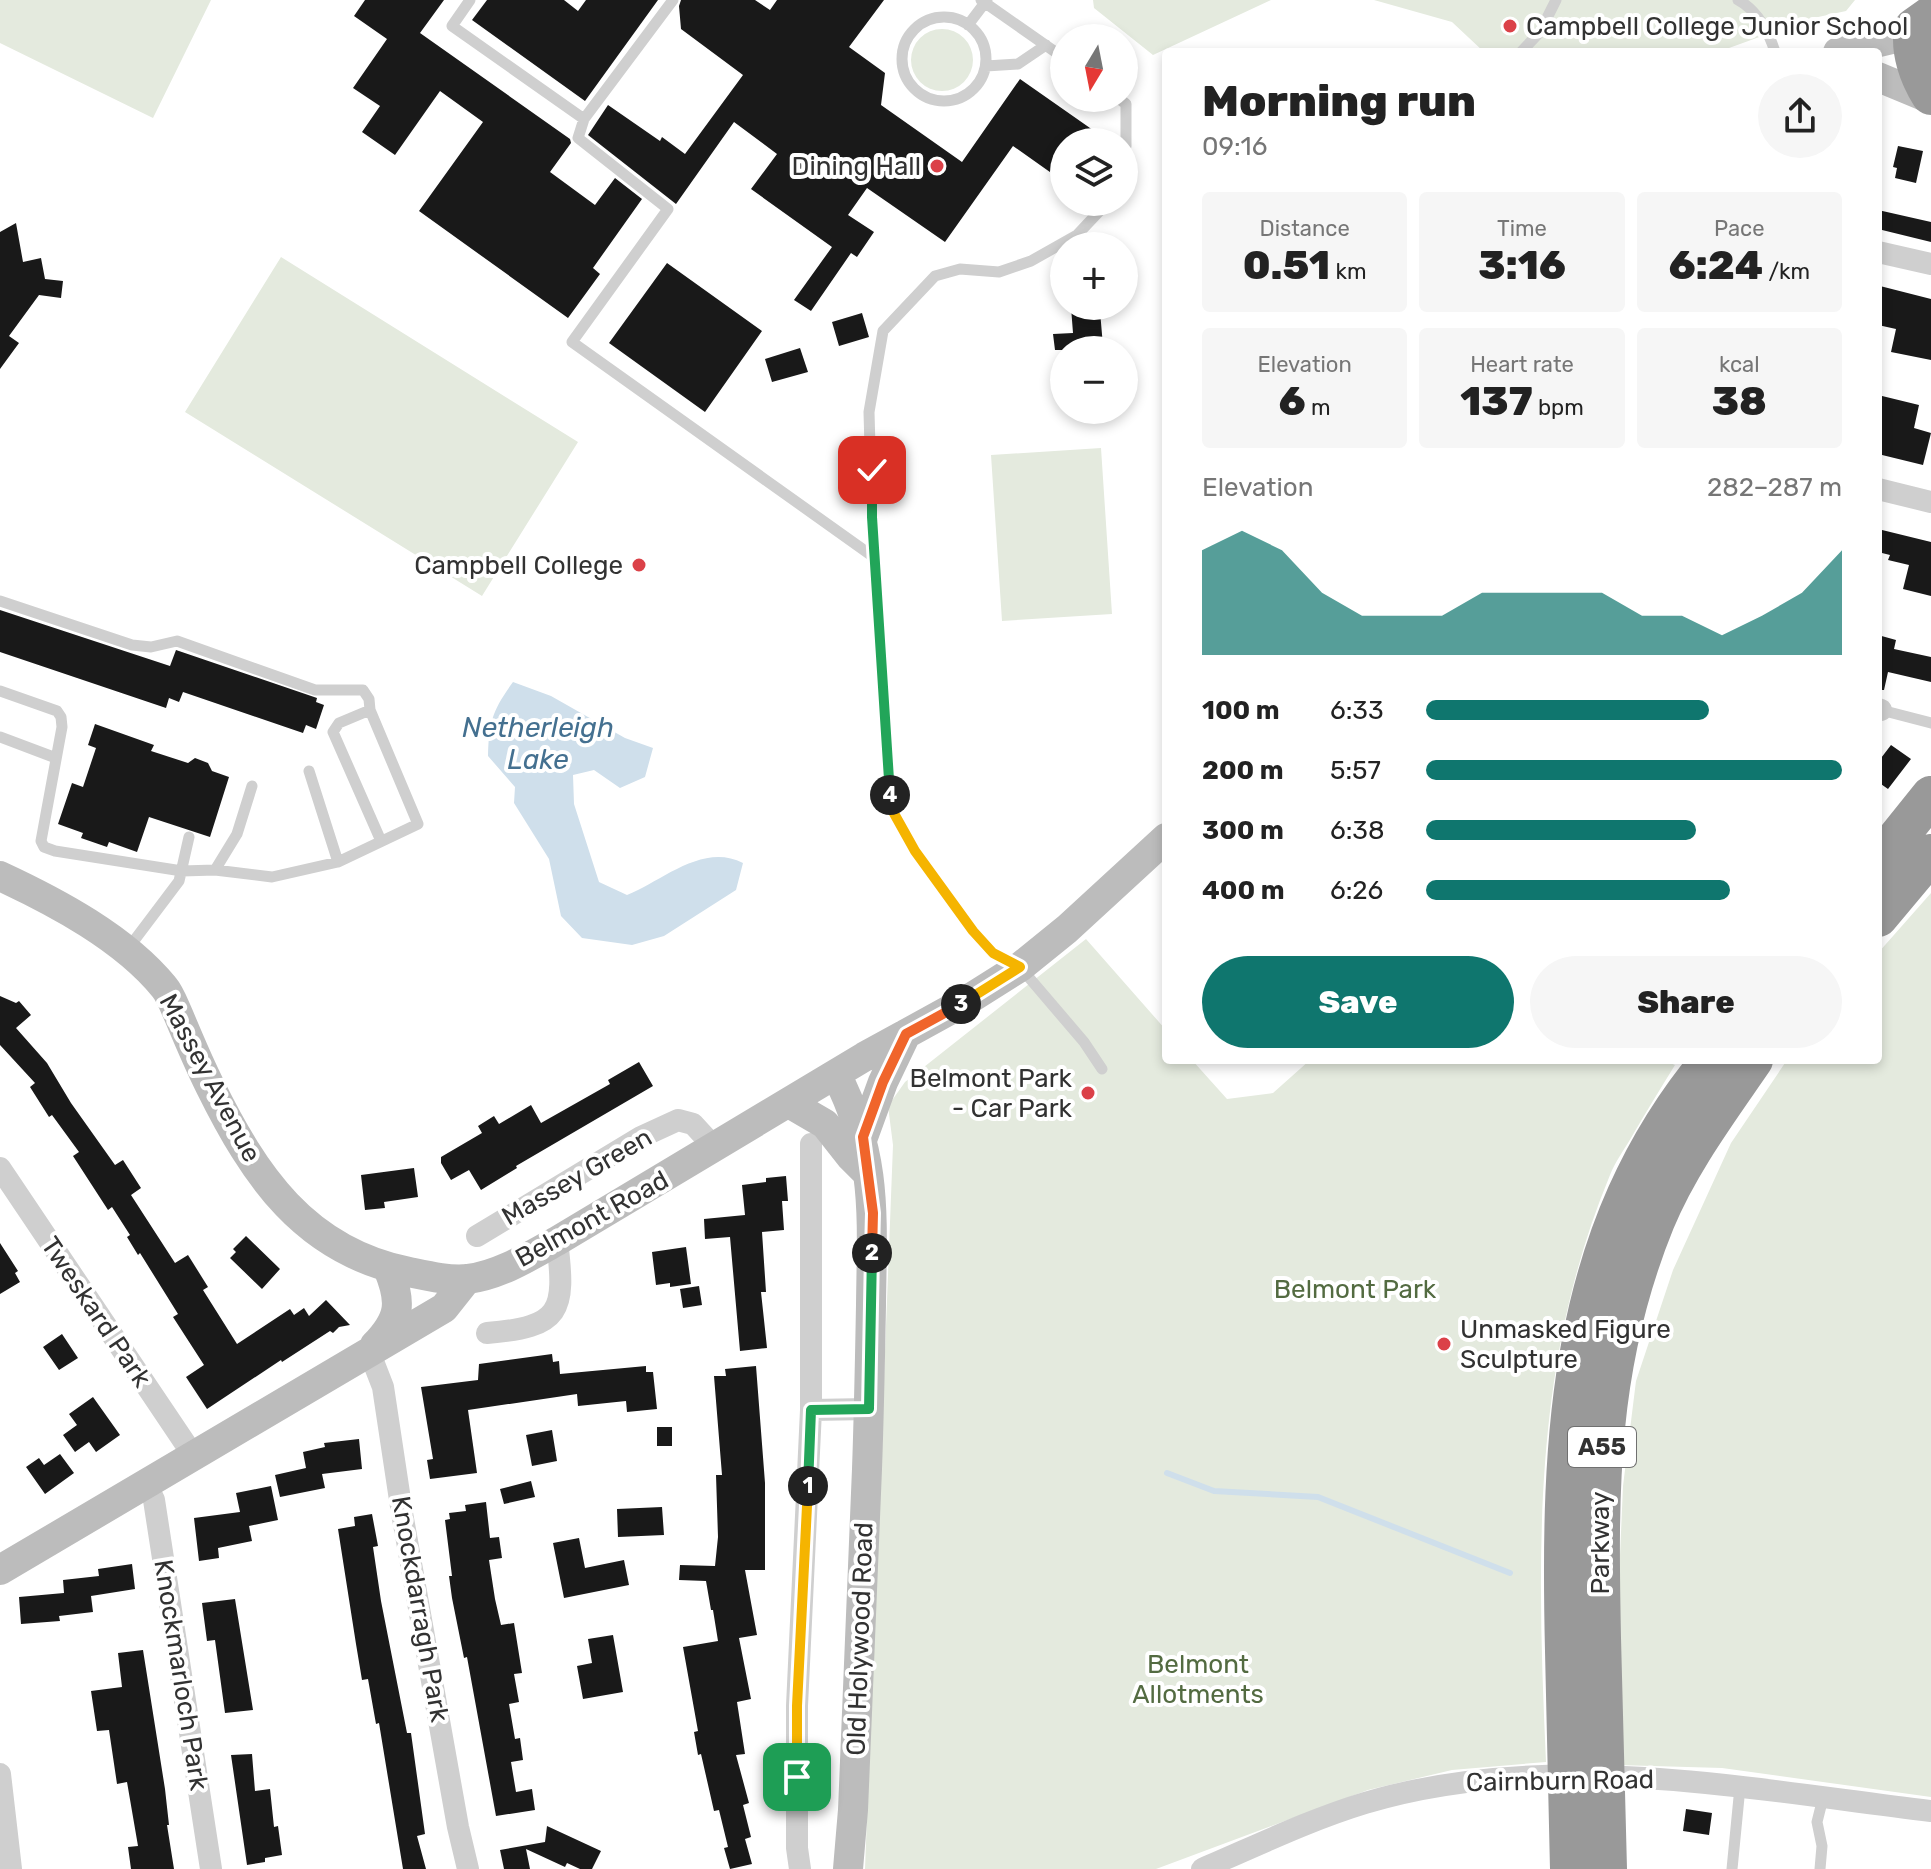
<!DOCTYPE html>
<html lang="en">
<head>
<meta charset="utf-8">
<style>
	:root { --surface:#fff; --page:#f6f6f6; --text:#222; --muted:#767676; --accent:#0f766e }
	body { margin:0; font-family:Rubik,sans-serif; background:var(--page); color:var(--text); height:100vh; display:flex; flex-direction:column; font-size:30px; white-space:nowrap }
	* { box-sizing:border-box; margin:0 }
	p { font-size:26px; color:var(--muted) }
	.icon { flex:none; width:44px; height:44px; fill:none; stroke:currentColor; stroke-width:2; stroke-linecap:round; stroke-linejoin:round }
	.map { position:relative; flex:1; overflow:hidden }
	.details { position:absolute; left:1162px; top:48px; width:720px; height:1016px; display:flex; flex-direction:column; background:var(--surface); border-radius:8px; box-shadow:0 4px 12px #0003 }
	.details>* { flex:none }
	.needle { width:52px; rotate:190deg }
	.controls { position:absolute; left:1050px; top:24px; display:grid; gap:16px }
	.controls a { display:grid; place-items:center; width:88px; height:88px; border-radius:50%; background:var(--surface); box-shadow:0 4px 12px #0003; font-size:40px }
	.pin { position:absolute; display:grid; place-items:center; width:68px; height:68px; color:#fff; margin:-34px; border-radius:16px; box-shadow:0 4px 12px #0006 }
	.km { position:absolute; width:40px; height:40px; margin:-20px; border-radius:50%; background:#222; color:#fff; font-size:22px; line-height:40px; text-align:center }
	.round { display:grid; place-items:center; flex:none; width:84px; height:84px; border-radius:42px; background:var(--page) }
	.head { display:flex; align-items:center; justify-content:space-between; height:136px; padding:0 40px }
	h1 { font-size:44px; font-weight:800; line-height:60px }
	.metrics { display:grid; grid-template-columns:repeat(3,1fr); gap:12px; height:136px; padding:8px 40px }
	.metrics div { display:grid; align-content:center; border-radius:8px; background:var(--page); text-align:center }
	.metrics b { font-size:40px; font-weight:800 }
	.metrics small { font-size:22px; font-weight:400 }
	.metrics p { font-size:22px }
	.chart { height:224px; padding:16px 40px }
	.chart p { display:flex; justify-content:space-between }
	.chart svg { width:100%; height:144px; margin-top:8px; fill:var(--accent); opacity:.7 }
	.cta { display:flex; gap:16px; margin-top:auto; padding:16px 40px }
	.cta a { flex:1; height:92px; border-radius:48px; background:var(--accent); color:#fff; font-size:32px; font-weight:800; line-height:92px; text-align:center }
	.cta a+a { background:var(--page); color:var(--text) }
	ul { padding:0 40px; list-style:none; font-size:26px }
	li { display:grid; grid-template-columns:128px 96px 1fr; align-items:center; height:60px }
	li i { height:20px; border-radius:10px; background:var(--accent) }
	.map>svg:first-child { display:block }
	.green { fill:#e4eade }
	.water { fill:#cfdfeb }
	.lines { fill:none; stroke-linecap:round; stroke-linejoin:round }
	.stream { stroke:#cfdfeb; stroke-width:6 }
	.building { fill:#191919 }
	.lane { stroke:#cfcfcf; stroke-width:11 }
	.street { stroke:#cfcfcf; stroke-width:22 }
	.secondary { stroke:#bcbcbc; stroke-width:30 }
	.highway { stroke:#999; stroke-width:40 }
	.split-1-casing { stroke:#fff; stroke-width:16 }
	.split-2-casing { stroke:#fff; stroke-width:16 }
	.split-3-casing { stroke:#fff; stroke-width:16 }
	.split-4-casing { stroke:#fff; stroke-width:16 }
	.split-5-casing { stroke:#fff; stroke-width:16 }
	.split-1 { stroke:#f5b400; stroke-width:10 }
	.split-2 { stroke:#22a559; stroke-width:10 }
	.split-3 { stroke:#f0652b; stroke-width:10 }
	.split-4 { stroke:#f5b400; stroke-width:10 }
	.split-5 { stroke:#22a559; stroke-width:10 }
	.poi-dot { fill:#db4148; stroke:#fff; stroke-width:3 }
	.labels { text-anchor:middle; dominant-baseline:central; stroke-width:8; stroke-linejoin:round; paint-order:stroke }
	.shield { fill:#fff; stroke:#707070; stroke-width:2 }
	.shield-label { font-size:24px; font-weight:bold; fill:#323232 }
	.poi-label { font-size:26px; fill:#323232; stroke:#fff; text-anchor:end }
	.street-label { font-size:26px; fill:#323232; stroke:#fff }
	.park-label { font-size:26px; fill:#536b41; stroke:#fff }
	.water-label { font-size:28px; font-style:italic; fill:#447090; stroke:#fff }
</style>
</head>
<body>
<div class="map">
<svg width="1931" height="1869" viewBox="0 0 1931 1869">
	<rect width="100%" height="100%" fill="#fff"/>
	<!-- green -->
	<path class="green" d="M0,0H211L153,118L0,43Z
		M1093,0H1271L1153,55L1094,8Z
		M1374,0H1855L1846,11L1809,19L1718,52H1484L1452,22Z
		M911 60a31 31 0 1 1 62 0a31 31 0 1 1-62 0Z
		M281,257L578,442L482,596L185,412Z
		M1101,448L1112,614L1002,621L991,455Z
		M1931,893V1797L1722,1768L1618,1765L1616,1648L1623,1486L1636,1381L1673,1270L1731,1143L1787,1060H1878V953Z
		M1086,939L1166,1030V1060H1192L1227,1099L1273,1093L1310,1060H1663L1675,1065C1660,1089 1645,1114 1631,1138C1624,1150 1615,1162 1610,1175C1531,1365 1537,1561 1546,1762L1452,1770L1368,1790L1156,1869H865L893,1145L888,1106L905,1082Z"/>
	<!-- water -->
	<path class="water" d="M513,682L551,696L625,738L653,748L645,777L620,788L594,770L573,775L574,804L599,882L627,895C662,881 703,842 743,863L736,890L664,936L632,945L582,938L561,916L549,859L514,803L515,787L488,756C489,722 492,711 513,682Z"/>
	<g class="lines">
		<!-- stream -->
		<path class="stream" d="M1167,1473L1214,1491L1318,1497L1510,1573"/>
	</g>
	<!-- building -->
	<path class="building" d="M365,0H444L420,33L570,139L571,143L550,172L595,205L615,178L642,199L593,268L600,274L568,318L419,211L483,122L440,91L395,155L362,132L380,106L353,88L387,39L354,16Z
		M487,0H564L578,11L586,0H658L585,101L472,20Z
		M681,0H755L770,10L777,0H884L849,47L885,73L881,105L962,162L1020,79L1110,142H1064V182L1013,146L945,242L867,188L848,215L874,232L857,257L851,253L811,311L794,300L832,247L751,189L777,154L734,122L676,204L588,135L608,105L660,141L662,137L685,154L743,75L681,29L679,6Z
		M1898,146L1923,151L1916,183L1895,178L1897,168L1893,167Z
		M1878,210L1931,222V242L1878,229Z
		M16,223L23,262L41,258L45,279L63,281L61,298L39,295L9,336L19,343L0,369V232Z
		M667,263L762,331L705,412L609,343Z
		M1880,286L1931,299V360L1891,352L1896,329L1878,325Z
		M1087,306V312L1100,311L1103,346L1090,347V350H1055L1053,334L1073,333L1071,307Z
		M862,313L869,337L839,346L832,322Z
		M800,348L808,372L772,382L765,359Z
		M1878,395L1919,405L1914,428L1931,433L1923,465L1878,454Z
		M1878,529L1931,542V596L1903,589L1909,565L1888,560L1890,555L1878,552Z
		M0,610L170,666L176,650L317,698L316,702L324,705L316,729L306,725L303,733L183,692L179,702L169,698L166,708L0,652Z
		M1878,635L1896,640L1894,649L1931,657V682L1888,672L1884,690H1878Z
		M95,724L154,745L151,751L188,763L195,758L208,763L212,771L229,777L210,837L149,817L137,852L109,842L107,847L81,838L83,833L58,824L72,783L83,787L96,748L88,745Z
		M1891,745L1911,759L1888,789L1878,782V762Z
		M0,996L16,1003L19,1001L31,1015L16,1028L47,1063L71,1103L115,1165L123,1160L141,1188L131,1195L175,1263L188,1255L208,1287L203,1290L237,1344L290,1309L294,1315L304,1308L309,1316L326,1300L350,1325L339,1327L333,1333L330,1331L282,1362L281,1360L207,1409L186,1377L204,1365L173,1317L178,1314L140,1253L138,1255L127,1237L130,1235L112,1207L108,1210L73,1156L79,1152L52,1115L49,1117L30,1087L35,1083L0,1045Z
		M639,1062L653,1086L516,1166L517,1168L481,1190L469,1170L451,1180L441,1163V1157L482,1133L478,1126L494,1116L499,1124L531,1105L541,1123L610,1084L608,1080Z
		M414,1168L418,1197L384,1202L385,1208L365,1210L361,1175Z
		M786,1176L788,1201H782L784,1230L762,1232L766,1292H761L767,1348L740,1351L730,1237L705,1239L704,1219L745,1215L742,1185L766,1182V1178Z
		M246,1236L280,1269L262,1289L230,1258L236,1252L233,1249Z
		M0,1243L18,1271L15,1273L20,1282L0,1294Z
		M686,1247L691,1284L670,1287V1283L656,1285L652,1252Z
		M699,1286L702,1305L683,1308L680,1289Z
		M62,1334L78,1358L59,1370L43,1347Z
		M552,1354L553,1362L559,1361L560,1374L646,1366V1372H653L657,1409L627,1412L626,1401L578,1406L577,1394L468,1410L477,1473L430,1479L427,1460L433,1459L421,1387L478,1380L479,1364Z
		M756,1366L765,1483V1570H745L757,1635L739,1638L751,1699L737,1702L745,1754L736,1755L749,1803L743,1805L751,1837L745,1839L752,1864L730,1869L724,1848L728,1847L719,1810L714,1811L701,1754L698,1755L694,1732L698,1731L683,1647L718,1641L713,1610H711L706,1581L679,1580L680,1565L715,1566L718,1537L716,1475H722L714,1376H726L725,1369Z
		M93,1397L120,1435L96,1452L89,1442L75,1452L63,1435L77,1425L69,1414Z
		M657,1427H672V1446H657Z
		M552,1430L557,1461L532,1466L526,1435Z
		M359,1439L362,1469L322,1474L325,1488L280,1497L275,1475L306,1468L303,1452L325,1447L324,1443Z
		M60,1454L74,1473L45,1494L26,1467L39,1458L44,1465Z
		M531,1481L535,1497L504,1504L500,1489Z
		M271,1486L278,1520L249,1526L252,1541L218,1548L219,1558L199,1561L194,1518L240,1512L236,1493Z
		M486,1502L490,1538L499,1537L502,1558L489,1560L495,1599L501,1625L514,1623L522,1673L514,1674L519,1702L509,1704L515,1739L520,1738L523,1760L511,1762L516,1792L532,1789L535,1810L496,1816L467,1657L464,1658L452,1598L449,1576H452L445,1520L450,1519L449,1513L466,1511L465,1505Z
		M662,1507L664,1535L618,1537L617,1509Z
		M372,1514L378,1546L373,1547L381,1601L407,1733H411L425,1834L417,1836L426,1869H403L379,1723L376,1724L368,1679L362,1680L356,1644L338,1529L355,1526L354,1517Z
		M579,1538L585,1568L624,1560L629,1585L564,1598L553,1543Z
		M132,1564L135,1589L91,1596L93,1612L59,1616L60,1621L21,1624L19,1597L64,1593L63,1580L99,1576L98,1569Z
		M235,1599L253,1710L225,1713L215,1640L207,1641L202,1603Z
		M613,1635L623,1692L583,1699L577,1666L592,1663L588,1639Z
		M143,1650L165,1789L169,1825H167L174,1869H131L128,1847L138,1846L127,1782L117,1784L109,1730L97,1731L91,1691L122,1687L118,1653Z
		M252,1754L255,1791L270,1789L274,1827L278,1826L282,1855L265,1858V1862L247,1865L231,1755Z
		M1686,1809L1712,1813L1709,1835L1683,1831Z
		M547,1826L601,1851L592,1869H580L567,1863L565,1867L526,1849L530,1869H504L500,1850L545,1842Z"/>
	<g class="lines">
		<!-- lane -->
		<path class="lane" d="M470,0L452,26L584,119L578,138L668,209L572,342L875,558
			M981,0L1064,58
			M1738,0C1757,10 1769,32 1775,52
			M902 59a42 42 0 1 1 84 0a42 42 0 1 1-84 0Z
			M968,25L987,0
			M1521,52L1540,32L1556,0
			M986,66L1018,64L1046,45
			M1118,98L1126,104V146L1124,153
			M584,119L673,0
			M0,601L132,645L151,647L177,641L315,690H363L369,699L370,710L418,824L338,862L272,877L215,870L182,871L55,851L44,847L41,841L62,727L61,717L57,711L0,691
			M370,710L339,723L333,732L381,841
			M1881,710L1931,723
			M0,737L56,758
			M309,771L338,862
			M215,870L237,834L252,786
			M127,950L179,881L189,837
			M1102,1069L1084,1042L1020,967L993,953L973,931L915,851L891,808L872,517L869,412L883,331L935,276L960,269L999,272L1031,261L1077,235L1108,202
			M1732,1869L1740,1787
			M1820,1869L1822,1846L1817,1822L1823,1798"/>
		<!-- street -->
		<path class="street" d="M1878,252L1931,264
			M1878,489L1931,502
			M1878,709L1881,710
			M0,1168L193,1455
			M477,1236L641,1137L678,1120L693,1124L715,1148
			M487,1333C561,1327 566,1312 557,1241
			M369,1351L383,1387L402,1513L458,1827L468,1869
			M811,1410L869,1409
			M146,1483L154,1500L211,1869
			M0,1774L11,1869
			M800,1869L797,1848V1706L811,1410V1144
			M1202,1869C1256,1846 1309,1820 1365,1803C1549,1748 1745,1789 1931,1811"/>
		<!-- secondary -->
		<path class="secondary" d="M1838,52L1913,34
			M1878,77L1931,99
			M0,876C56,902 124,938 164,987C170,994 174,1005 178,1014C188,1038 198,1062 210,1086C254,1175 304,1251 409,1272C428,1276 449,1281 468,1279C500,1275 530,1256 557,1241L864,1057L966,1001L1020,967L1067,929L1166,838
			M836,1074C878,1156 872,1216 871,1305C870,1360 869,1414 867,1469C862,1583 858,1696 853,1810L848,1869
			M789,1103L825,1124L851,1157L868,1174
			M863,1137L883,1082L906,1034
			M375,1345C401,1318 402,1302 388,1268
			M0,1570L444,1308L467,1279"/>
		<!-- highway -->
		<path class="highway" d="M1931,16L1914,28C1910,51 1919,76 1931,95
			M1878,862L1931,796
			M1878,917L1931,854
			M1570,1869C1568,1796 1567,1724 1565,1651C1560,1438 1567,1232 1711,1060
			M1607,1869C1605,1792 1603,1715 1601,1638C1598,1488 1597,1363 1655,1221C1679,1163 1718,1111 1753,1060"/>
	</g>
	<g class="lines">
		<defs>
			<path id="split-1" d="M797,1777V1706L808,1486"/>
			<path id="split-2" d="M808,1486L811,1410L869,1409L872,1253"/>
			<path id="split-3" d="M872,1253L873,1213L863,1137L883,1082L906,1034L961,1004"/>
			<path id="split-4" d="M890,795L891,808L915,851L973,931L993,953L1020,967L961,1004"/>
			<path id="split-5" d="M872,470V517L890,795"/>
		</defs>
		<!-- split-1 casing -->
		<use href="#split-1" class="split-1-casing"/>
		<!-- split-2 casing -->
		<use href="#split-2" class="split-2-casing"/>
		<!-- split-3 casing -->
		<use href="#split-3" class="split-3-casing"/>
		<!-- split-4 casing -->
		<use href="#split-4" class="split-4-casing"/>
		<!-- split-5 casing -->
		<use href="#split-5" class="split-5-casing"/>
		<!-- split-1 -->
		<use href="#split-1" class="split-1"/>
		<!-- split-2 -->
		<use href="#split-2" class="split-2"/>
		<!-- split-3 -->
		<use href="#split-3" class="split-3"/>
		<!-- split-4 -->
		<use href="#split-4" class="split-4"/>
		<!-- split-5 -->
		<use href="#split-5" class="split-5"/>
	</g>
	<!-- markers -->
	<g class="poi-dot">
		<circle cx="1510" cy="26" r="8"/>
		<circle cx="937" cy="166" r="8"/>
		<circle cx="639" cy="565" r="8"/>
		<circle cx="1088" cy="1093" r="8"/>
		<circle cx="1444" cy="1344" r="8"/>
	</g>
	<g class="labels">
		<!-- shield labels -->
		<rect class="shield" x="1568" y="1427" width="68" height="40" rx="6"/>
		<g class="shield-label">
			<text x="1602" y="1447">A55</text>
		</g>
		<!-- poi labels -->
		<g class="poi-label">
			<text x="1526" y="26" text-anchor="start">Campbell College Junior School</text>
			<text x="921" y="166">Dining Hall</text>
			<text x="623" y="565">Campbell College</text>
			<text x="1072" y="1078">Belmont Park<tspan x="1072" dy="30">- Car Park</tspan></text>
			<text x="1460" y="1329" text-anchor="start">Unmasked Figure<tspan x="1460" dy="30">Sculpture</tspan></text>
		</g>
		<!-- street labels -->
		<g class="street-label">
			<text transform="translate(210 1078) rotate(62)">Massey Avenue</text>
			<text transform="translate(577 1177) rotate(-30)">Massey Green</text>
			<text transform="translate(592 1219) rotate(-29)">Belmont Road</text>
			<text transform="translate(96 1312) rotate(56)">Tweskard Park</text>
			<text transform="translate(1600 1543) rotate(-90)">Parkway</text>
			<text transform="translate(420 1609) rotate(80)">Knockdarragh Park</text>
			<text transform="translate(860 1639) rotate(-88)">Old Holywood Road</text>
			<text transform="translate(181 1675) rotate(81)">Knockmarloch Park</text>
			<text transform="translate(1560 1781) rotate(-1)">Cairnburn Road</text>
		</g>
		<!-- park labels -->
		<g class="park-label">
			<text x="1355" y="1289">Belmont Park</text>
			<text x="1198" y="1664">Belmont<tspan x="1198" dy="30">Allotments</tspan></text>
		</g>
		<!-- water labels -->
		<g class="water-label">
			<text x="538" y="727">Netherleigh<tspan x="538" dy="32">Lake</tspan></text>
		</g>
	</g>
</svg>
<div class="controls">
<a><svg class="needle" viewBox="-14 -14 28 28"><path d="M0-13l5 13h-10z" fill="#e53935"/><path d="M0 13l5-13h-10z" fill="#767676"/></svg></a>
<a><svg class="icon" aria-label="layers" viewBox="0 0 24 24"><path d="M12 4l9 5-9 5-9-5zM3 14l9 5 9-5"/></svg></a>
<a>+</a>
<a>−</a>
</div>
<div class="pin" style="left:797px;top:1777px;background:#1e9e55"><svg class="icon" aria-label="arrive" viewBox="0 0 24 24"><path d="M6 21V4h12l-3 4 3 4H6"/></svg></div>
<div class="pin" style="left:872px;top:470px;background:#d93025"><svg class="icon" aria-label="check" viewBox="0 0 24 24"><path d="M5 12l5 5 9-10"/></svg></div>
<b class="km" style="left:808px;top:1486px">1</b>
<b class="km" style="left:872px;top:1253px">2</b>
<b class="km" style="left:961px;top:1004px">3</b>
<b class="km" style="left:890px;top:795px">4</b>
<section class="details">
<div class="head"><div><h1>Morning run</h1><p>09:16</p></div><a class="round"><svg class="icon" aria-label="share" viewBox="0 0 24 24"><path d="M12 15V3M7 8l5-5 5 5M5 13v7h14v-7"/></svg></a></div>
<div class="metrics">
<div><p>Distance</p><b>0.51<small> km</small></b></div>
<div><p>Time</p><b>3:16</b></div>
<div><p>Pace</p><b>6:24<small> /km</small></b></div>
</div>
<div class="metrics">
<div><p>Elevation</p><b>6<small> m</small></b></div>
<div><p>Heart rate</p><b>137<small> bpm</small></b></div>
<div><p>kcal</p><b>38</b></div>
</div>
<div class="chart"><p><span>Elevation</span>282–287 m</p>
<svg viewBox="0 0 160 44" preserveAspectRatio="none"><path d="M0 44V12L10 6L20 12L30 25L40 32L50 32L60 32L70 25L80 25L90 25L100 25L110 32L120 32L130 38L140 32L150 25L160 12V44z"/></svg>
</div>
<ul>
<li><b>100 m</b>6:33<i style="width:68%"></i></li>
<li><b>200 m</b>5:57<i style="width:100%"></i></li>
<li><b>300 m</b>6:38<i style="width:65%"></i></li>
<li><b>400 m</b>6:26<i style="width:73%"></i></li>
</ul>
<div class="cta"><a>Save</a><a>Share</a></div>
</section>
</div>
</body>
</html>
